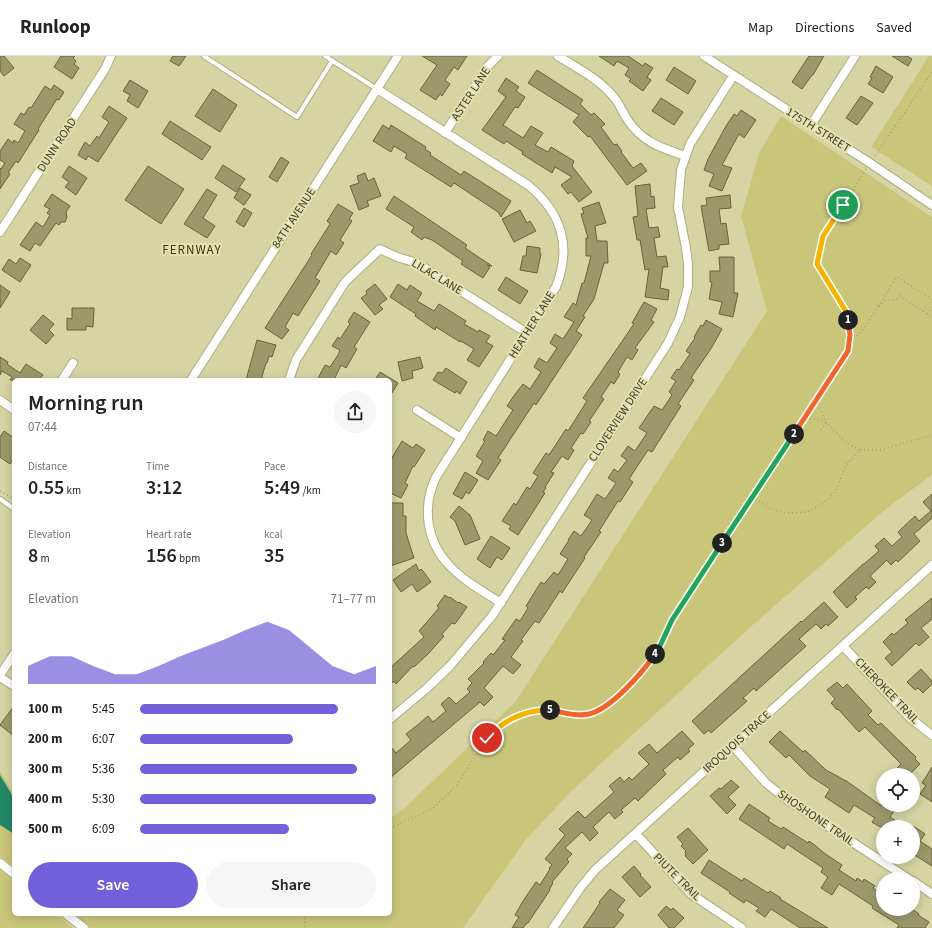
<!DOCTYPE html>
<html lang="en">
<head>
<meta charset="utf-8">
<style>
	:root { --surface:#fff; --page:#f6f6f6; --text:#222; --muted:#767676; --line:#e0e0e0; --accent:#7260da }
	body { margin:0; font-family:"Source Sans 3",sans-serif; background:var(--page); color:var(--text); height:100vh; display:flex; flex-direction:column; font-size:15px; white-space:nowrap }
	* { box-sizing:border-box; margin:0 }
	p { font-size:13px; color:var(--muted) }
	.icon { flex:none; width:22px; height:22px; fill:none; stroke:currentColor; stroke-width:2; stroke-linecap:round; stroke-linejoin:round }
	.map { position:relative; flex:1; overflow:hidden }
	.side { position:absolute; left:12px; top:322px; width:380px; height:538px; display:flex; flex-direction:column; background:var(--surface); border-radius:6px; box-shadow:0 2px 10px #0003 }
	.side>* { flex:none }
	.buttons { position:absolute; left:876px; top:712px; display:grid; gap:8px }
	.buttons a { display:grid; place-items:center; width:44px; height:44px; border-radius:50%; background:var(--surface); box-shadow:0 2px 10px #0003; font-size:20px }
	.pin { position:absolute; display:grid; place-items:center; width:34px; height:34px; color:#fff; margin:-17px; border:2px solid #fff; border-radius:50%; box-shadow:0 1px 4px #0007 }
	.km { position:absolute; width:20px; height:20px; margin:-10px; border-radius:50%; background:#222; color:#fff; font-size:11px; line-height:20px; text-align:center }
	.round { display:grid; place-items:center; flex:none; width:42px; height:42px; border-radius:21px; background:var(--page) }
	.headline { display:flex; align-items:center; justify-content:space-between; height:68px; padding:0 16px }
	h1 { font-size:22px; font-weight:600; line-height:30px }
	.metrics { display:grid; grid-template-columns:repeat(3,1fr); gap:6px; height:68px; padding:4px 16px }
	.metrics div { display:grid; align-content:center }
	.metrics b { font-size:20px; font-weight:600 }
	.metrics small { font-size:11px; font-weight:400 }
	.metrics p { font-size:11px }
	.chart { height:112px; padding:8px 16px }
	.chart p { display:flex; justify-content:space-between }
	.chart svg { width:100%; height:72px; margin-top:4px; fill:var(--accent); opacity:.7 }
	.primary-button { display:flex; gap:8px; margin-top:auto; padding:8px 16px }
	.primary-button a { flex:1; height:46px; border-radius:24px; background:var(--accent); color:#fff; font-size:16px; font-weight:600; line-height:46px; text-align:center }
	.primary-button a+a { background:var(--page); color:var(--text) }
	ul { padding:0 16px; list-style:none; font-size:13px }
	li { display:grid; grid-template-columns:64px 48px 1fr; align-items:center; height:30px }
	li i { height:10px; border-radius:5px; background:var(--accent) }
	header { display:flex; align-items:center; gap:24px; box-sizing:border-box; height:56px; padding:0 20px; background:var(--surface); border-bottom:1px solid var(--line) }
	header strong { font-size:19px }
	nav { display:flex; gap:22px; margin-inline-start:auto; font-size:14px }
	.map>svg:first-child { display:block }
	.green { fill:#c9c67a }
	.water { fill:#228967 }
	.building { fill:#9b996b; stroke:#676438 }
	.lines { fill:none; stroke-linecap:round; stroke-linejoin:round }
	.lane-casing { stroke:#afad7e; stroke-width:6 }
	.street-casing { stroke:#afad7e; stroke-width:10 }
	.path { stroke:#a3a27a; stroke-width:1.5; stroke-dasharray:1 3; stroke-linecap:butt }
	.lane { stroke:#fff; stroke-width:4 }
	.street { stroke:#fff; stroke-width:8 }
	.split-1-casing { stroke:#fff; stroke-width:8 }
	.split-2-casing { stroke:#fff; stroke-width:8 }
	.split-3-casing { stroke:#fff; stroke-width:8 }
	.split-4-casing { stroke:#fff; stroke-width:8 }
	.split-5-casing { stroke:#fff; stroke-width:8 }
	.split-6-casing { stroke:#fff; stroke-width:8 }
	.split-1 { stroke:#f5b400; stroke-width:5 }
	.split-2 { stroke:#f0652b; stroke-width:5 }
	.split-3 { stroke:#22a559; stroke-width:5 }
	.split-4 { stroke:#22a559; stroke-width:5 }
	.split-5 { stroke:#f0652b; stroke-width:5 }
	.split-6 { stroke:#f5b400; stroke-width:5 }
	.labels { text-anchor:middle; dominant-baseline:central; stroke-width:4; stroke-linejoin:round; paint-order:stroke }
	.street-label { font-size:12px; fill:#3f3e2a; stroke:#e3e1b0 }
	.neighbourhood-label { font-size:13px; letter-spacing:1px; fill:#3f3d0f; stroke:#e3e1b0 }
</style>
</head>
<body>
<header>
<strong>Runloop</strong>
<nav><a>Map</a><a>Directions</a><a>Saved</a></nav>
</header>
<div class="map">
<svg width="932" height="872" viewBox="0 0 932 872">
	<rect width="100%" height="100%" fill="#d6d4a3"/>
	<!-- green -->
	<path class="green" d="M929,0H932V130L871,91Z
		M781,60L932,161V419L887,452L756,566L571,735L525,785L463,872H90L73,858H390V762L403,754L516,645L767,255L741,160L759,97Z
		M0,715L14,738V811L0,800Z
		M0,814L14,825V858H55L73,872H0Z"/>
	<!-- water -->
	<path class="water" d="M0,719L14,742V778L0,769Z"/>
	<!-- building -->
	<path class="building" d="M0,0H4L14,12L4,20L0,15Z
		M61,0H75L73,2L76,5L74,8L79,12L72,23L54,11Z
		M173,0H186L179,10L170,5Z
		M422,0H467L458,14L454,11L445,24L450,28L442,40L440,38L436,44L420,34L437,9Z
		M599,0H628L643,10L645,7L653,12L647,21L651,24L643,35L629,25L631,23L625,19L629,12L617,5L614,10Z
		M809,0H824L813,19H812L802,33L792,26Z
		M892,0H907L912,3L908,10Z
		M876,10L893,21L883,37L868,28L872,22L870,21Z
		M674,11L696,25L688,38L666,24Z
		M537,14L583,44L580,48L591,59L594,57L605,68L601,71L614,89L617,88L622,95L621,96L633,112L641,107L647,115L627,129L590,80L588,81L573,66L579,59L528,27Z
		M506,22L519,31L516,35L525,41L518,52L515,51L503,69L523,82L531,70L543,77L535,89L548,96L551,91L574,105L572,110L592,136L579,146L571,136L568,138L561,129L572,121L555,111L552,117L522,98L523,96L506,85L504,88L482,74L506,41L498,35Z
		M130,24L148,35L138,52L127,45L130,39L123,35Z
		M54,29L64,36L59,44L57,43L38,73L39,74L18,107L16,105L8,117L10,118L0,133V112L1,113L5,107L0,104V95L8,83L13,87L14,84L18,87L25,75L14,68L21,57L24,59L29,51L31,52L45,30L51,34Z
		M213,33L237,49L220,76L195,60Z
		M861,40L873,47L857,69L846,62Z
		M661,42L683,56L674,69L652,55Z
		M109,50L127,62L98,106L88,100L86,104L78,99L80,95L85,86L90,90L97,80L99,82L109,66L102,61Z
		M741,54L756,64L744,82L739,78L722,109L732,112L722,135L709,130L714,118L704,114L708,103L726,70L734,58L737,60Z
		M170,65L211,91L202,104L162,78Z
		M383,69L389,73L391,69L426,91L425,93L431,97L430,99L461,119L464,115L511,145L501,161L498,156L454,127L451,131L405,102L407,98L394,90L391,96L373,85Z
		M281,101L289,106L277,126L269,121Z
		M223,109L245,123L236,136L215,122Z
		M69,110L87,122L76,139L65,131L69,126L62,121Z
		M148,110L184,133L161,168L125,144Z
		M365,117L368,125L374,122L381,140L367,145L369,150L359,154L350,130L359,127L357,120Z
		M650,128L651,141L654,140L655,152L646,153L649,172L658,171L660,181L654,182L657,201L666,200L668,211H663L660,232L669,234L668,244L645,241L649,213L645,214L640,184H637L633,161L638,160L635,130Z
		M240,132L251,139L244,149L234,142Z
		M207,133L217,139L203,162L215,170L207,182L184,168Z
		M52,138L70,150L66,156L67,161L65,166H61L59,169L56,167L40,190L35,187L30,195L20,189L36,166L43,171L50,159L47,157L50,153L44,150Z
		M730,139L731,152L719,153L721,168L726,167L729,188L719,189V193L709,195L701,150L707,149L706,142Z
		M394,140L467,189L465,192L492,210L487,209L490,211L483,222L461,208L463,205L432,184L424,181L422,184L411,176L414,171L386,153Z
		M599,146L606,167L595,170L597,185H607L608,207H604L594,243L583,260L585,261L576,275L582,279L536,349L534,347L515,376L498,402L501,404L488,424L476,417L483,405L476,400L485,385L483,384L488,375L496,380L513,354L507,350L513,341L523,328L530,333L541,316L534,311L539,302L547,307L557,292L550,287L555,278L563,283L574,266L564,261L573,247L576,249L582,227H584L591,200H586V182H588L581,158L584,157L582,152Z
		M338,148L353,157L349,163L352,165L340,184L344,187L336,199L331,195L315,222L320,225L298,260L293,257L285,271L289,274L282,283L265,272L312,199L311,198L330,168L327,165Z
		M244,152L252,157L244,171L236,166Z
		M520,154L527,167L530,165L536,175L514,186L502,163Z
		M527,190L540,192V198H541L537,217L520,214L523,200H526Z
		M719,201H734V237H738L733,261L719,258L722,246L709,243L712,226H710V215H720Z
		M20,202L31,209L20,226L2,214L9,203L16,208Z
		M506,221L528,235L520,248L498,234Z
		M375,228L387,243L379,249L383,253L375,259L361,242L367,238L366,235Z
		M398,228L407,234L410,229L422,237L417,245L434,255L439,248L466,265L464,268L478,276L479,274L490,280L486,286L493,290L479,311L467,304L474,293L461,285L460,286L436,271L435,274L415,260L416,258L390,241Z
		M0,229L10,236L0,252Z
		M644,246L657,253L651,264L654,266L635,292L638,294L632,304L627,301L618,316L620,318L614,328L611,326L601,341L604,343L589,365L591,366L583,378L581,377L571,392L574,394L568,404L562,400L551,416L554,417L545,431L546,432L543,436L545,437L518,479L509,473L511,470L502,465L514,447L516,449L527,431L530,433L538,420L533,417L546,397L549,399L566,373L568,375L587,345L583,342L634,268L632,267Z
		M72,252H94L93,271L86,270V274H67V262L72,263Z
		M354,256L370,266L354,291L357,293L346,312L341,309L334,324H317L325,309L330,311L338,299L340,294L332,290L338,281L340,283L350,268L348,266Z
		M43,259L54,268L49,274L54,279L46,288L30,274Z
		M706,264L722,273L712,291L691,322L694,324L678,348L681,350L652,396L648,394L629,423L633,426L620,446L618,445L599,475L601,476L584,501L585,502L562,537L560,535L539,567L535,565L521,584L523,585L511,601L521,609L513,618L503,610L484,632L493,641L484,650L480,646L390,722V690L396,697L411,684L406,678L420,667L428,660L433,666L446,655L441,648L449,641L456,648L470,636L467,633L472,627L468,623L484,607L483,606L491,597L493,599L505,584L502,583L516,563L520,565L528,552L526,550L541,526L544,528L554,516L558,519L568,503L560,498L569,484H568L574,475L581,480L592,464L584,459L597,438L605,443L616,427L608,422L614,413L618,416L627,404L621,400L628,390L635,395L647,377L639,372L654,350L662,354L672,339L669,336L676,325L671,322L677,313L679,314L690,298L686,295L695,282L694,281L701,269L703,270Z
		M257,284L276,289L272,301L269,300L267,307H266L261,324H246Z
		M0,301L8,306L7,308L20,317L26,308L43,319L39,324H10L12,321L2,315L0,319Z
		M420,301L423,312L412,315L413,322L402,325L398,306Z
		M446,312L467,326L460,338L456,335L455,337L433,324L438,316L442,317Z
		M380,316L398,327L390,340V324H375Z
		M4,375L14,382V402L10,408L0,401V381Z
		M402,385L413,392L416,388L425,394L414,411L413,410L405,427L408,429L401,442L390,437V405Z
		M465,416L478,424L469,438L466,436L462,443L453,438Z
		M932,438V462L914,478L920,485L898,506L896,504L891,509L887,504L870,520L876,526L869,533L866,531L855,541L857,543L847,552L833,536L863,508H864L879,495L875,490L884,482L892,490L902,481L898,476L915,460L919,465L931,455L923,446Z
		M390,447H403V460H406V477L414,502L390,510V495L392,494L390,487Z
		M459,450L470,459L480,483L465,489L455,465L450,461Z
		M491,480L510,492L502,504L497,501L490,512L477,503Z
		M416,508L419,515L421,513L423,515L431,526L417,536L412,528L401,536L393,524Z
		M445,539L449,542L450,541L458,547L459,546L467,551L455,568L452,567L442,578L444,580L429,597L414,611L413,610L396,628L394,625L390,628V612L424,581L419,575L439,552L437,550Z
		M932,542V563L921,572L929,581L919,590L916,587L892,610L885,602L892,596L883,586L892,577L894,579L908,567L905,564Z
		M824,546L838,561L828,570L826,568L821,573L816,568L799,583L806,590L756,635L754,632L743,642L747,645L711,677L709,674L704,678L692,665L801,565L802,566Z
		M921,613L932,625V628L923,637L918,632L915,634L907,626Z
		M837,626L843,632L847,628L872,655L868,659L878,669L881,667L916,701L915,703L920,708L909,719H891L901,708L865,671L859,676L838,653L837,654L831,647L835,643L827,634Z
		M14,650V680L0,669Z
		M682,675L694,688L688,693L690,695L680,704L678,701L663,714L666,718L638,745L635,742L621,754L623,756L615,763L609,756L593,771L598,777L590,785L582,776L565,792L572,798L567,803L569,806L552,826L553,827L549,834H550L528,867H527L523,872H512L519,861L515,859L523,845L536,826L540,829L550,813L549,812L552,809L545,803L565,779L559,773L578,755L585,762L614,736L609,730L620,721L624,726L629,721L632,724L649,708L638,697L649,688L657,697Z
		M780,675L803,696L805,694L826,714L848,726L880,749H892L896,752L890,761L905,771H880L872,766L875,762L854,749L849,757L825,741L830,733L810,720L789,699L786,702L769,686Z
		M932,711V746L920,738L926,729L922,727Z
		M731,724L739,731L728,741L736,749L727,758L710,740L719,732L721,733Z
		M749,748L770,762L768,765L781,773L783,771L808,787L809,785L816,790L824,797L842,809L839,814L856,825L857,822L863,826L864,823L875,830L873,832L883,839V853H912L919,858L918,859L929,866L925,872H897L899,869L872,852L873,850L839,828L832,839L821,832L828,821L821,816L823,812L787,788L784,793L739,763Z
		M913,770L925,778L920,785L932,793V810L913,798Z
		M688,772L708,794L693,808L685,800L686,798L685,797L686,795L681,790L683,788L677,781Z
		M709,804L742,825L744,822L768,837L770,835L781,842L780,843L828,872H800L771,853L765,861L756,855L759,852L746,844L744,847L729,837L730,836L701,817Z
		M634,810L641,818L640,819L651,831L640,841L622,821Z
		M610,833L625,844L617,854L624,859L614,872H583L600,847L599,846Z
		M666,850L671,854L673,852L684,862L674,872H669L658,859Z"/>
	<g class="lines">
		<defs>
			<path id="lane" d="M204,0L297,61L332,5
				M325,0L377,33
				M0,443L14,453"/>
			<path id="street" d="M558,0C577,12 599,23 613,40C619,47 622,55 627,63C642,86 661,92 685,100
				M704,0L870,107L932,149
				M377,33L528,129C562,157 572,190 556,231L436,421C422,450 426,485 449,509C462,524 484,536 501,547
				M811,69L855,0
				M445,77L487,11L498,0
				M0,176L105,13L111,0
				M62,324L73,307
				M191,324L398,0
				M289,324L296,304L345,226L380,193L397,201L417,207L527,277
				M0,344L14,354
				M417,354L461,382
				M843,590L910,662L932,679
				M0,619L14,598
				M0,621L14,630
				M390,663L426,633L450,610L492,560L668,287L680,261L688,231V208L686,192L678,151L681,114L690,88L733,20
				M733,690L766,727L786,743L909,823
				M636,778L691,838L742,872
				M0,807L14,818
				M913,825L932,838
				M66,858L84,872
				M553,872L581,831L595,814L932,509"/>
		</defs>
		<!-- lane casing -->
		<use href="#lane" class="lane-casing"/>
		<!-- street casing -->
		<use href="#street" class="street-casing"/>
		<!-- path -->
		<path class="path" d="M875,100L932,16
			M879,250L884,245L897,243L900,240L932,261
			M923,255L928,248
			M927,258L932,251
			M850,279L856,281L863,274L897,221L932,243
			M817,344L826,367L819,376
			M860,394H881L932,379
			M0,435L14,443
			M752,441L771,453L788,457L807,456L824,447L836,435L846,409L860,394L846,387L829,369L820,363H805
			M390,772L432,753L456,730L487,682L500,670L509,664L537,654H548L569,658L581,659L591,657L610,647L638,620L647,609L660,590L672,564L694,528L817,344L848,295L850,279L847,257L817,208L823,180L866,113
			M304,858L305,872"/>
		<!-- lane -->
		<use href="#lane" class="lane"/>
		<!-- street -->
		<use href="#street" class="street"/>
	</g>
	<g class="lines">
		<defs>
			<path id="split-1" d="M843,149L823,180L817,208L847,257L848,264"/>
			<path id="split-2" d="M794,378L848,295L850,279L848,264"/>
			<path id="split-3" d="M722,487L794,378"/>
			<path id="split-4" d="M655,598L660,590L672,564L722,487"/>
			<path id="split-5" d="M550,654C563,656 576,661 589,658C611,653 643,616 655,598"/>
			<path id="split-6" d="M487,682C502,665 526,653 550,654"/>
		</defs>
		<!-- split-1 casing -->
		<use href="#split-1" class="split-1-casing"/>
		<!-- split-2 casing -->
		<use href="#split-2" class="split-2-casing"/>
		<!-- split-3 casing -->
		<use href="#split-3" class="split-3-casing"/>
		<!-- split-4 casing -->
		<use href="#split-4" class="split-4-casing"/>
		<!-- split-5 casing -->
		<use href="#split-5" class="split-5-casing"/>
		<!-- split-6 casing -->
		<use href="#split-6" class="split-6-casing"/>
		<!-- split-1 -->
		<use href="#split-1" class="split-1"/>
		<!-- split-2 -->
		<use href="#split-2" class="split-2"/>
		<!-- split-3 -->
		<use href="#split-3" class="split-3"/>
		<!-- split-4 -->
		<use href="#split-4" class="split-4"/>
		<!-- split-5 -->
		<use href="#split-5" class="split-5"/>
		<!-- split-6 -->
		<use href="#split-6" class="split-6"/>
	</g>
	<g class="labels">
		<!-- street labels -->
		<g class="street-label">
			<text transform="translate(471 38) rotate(-57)">ASTER LANE</text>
			<text transform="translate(818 74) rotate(32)">175TH STREET</text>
			<text transform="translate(57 89) rotate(-57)">DUNN ROAD</text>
			<text transform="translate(294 162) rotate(-57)">84TH AVENUE</text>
			<text transform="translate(437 221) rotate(31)">LILAC LANE</text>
			<text transform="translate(532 269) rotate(-58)">HEATHER LANE</text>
			<text transform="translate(618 364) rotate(-57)">CLOVERVIEW DRIVE</text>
			<text transform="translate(887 635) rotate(46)">CHEROKEE TRAIL</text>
			<text transform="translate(737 686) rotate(-42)">IROQUOIS TRACE</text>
			<text transform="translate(816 762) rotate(34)">SHOSHONE TRAIL</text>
			<text transform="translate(677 821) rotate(45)">PIUTE TRAIL</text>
		</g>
		<!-- neighbourhood labels -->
		<g class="neighbourhood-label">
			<text x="192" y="194">FERNWAY</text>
		</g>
	</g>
</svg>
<div class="buttons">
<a><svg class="icon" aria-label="locate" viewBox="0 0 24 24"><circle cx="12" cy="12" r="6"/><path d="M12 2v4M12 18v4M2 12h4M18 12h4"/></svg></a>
<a>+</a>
<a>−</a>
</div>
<div class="pin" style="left:843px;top:149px;background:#1e9e55"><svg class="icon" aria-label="arrive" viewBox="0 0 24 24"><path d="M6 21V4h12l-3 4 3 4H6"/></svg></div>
<div class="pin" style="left:487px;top:682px;background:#d93025"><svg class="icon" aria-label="check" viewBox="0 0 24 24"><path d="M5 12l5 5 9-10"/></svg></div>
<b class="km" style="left:848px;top:264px">1</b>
<b class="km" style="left:794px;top:378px">2</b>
<b class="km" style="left:722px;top:487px">3</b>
<b class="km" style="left:655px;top:598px">4</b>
<b class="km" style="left:550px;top:654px">5</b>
<section class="side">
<div class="headline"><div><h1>Morning run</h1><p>07:44</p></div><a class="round"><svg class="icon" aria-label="share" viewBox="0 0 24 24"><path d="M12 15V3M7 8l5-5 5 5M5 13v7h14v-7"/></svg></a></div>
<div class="metrics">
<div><p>Distance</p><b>0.55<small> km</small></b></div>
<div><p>Time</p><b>3:12</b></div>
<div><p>Pace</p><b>5:49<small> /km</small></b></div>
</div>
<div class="metrics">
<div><p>Elevation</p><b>8<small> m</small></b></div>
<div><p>Heart rate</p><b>156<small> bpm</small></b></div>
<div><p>kcal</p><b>35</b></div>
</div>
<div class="chart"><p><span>Elevation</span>71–77 m</p>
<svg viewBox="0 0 160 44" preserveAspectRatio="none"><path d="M0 44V33L10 27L20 27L30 33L40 38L50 38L60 33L70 27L80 22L90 17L100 11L110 6L120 11L130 22L140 33L150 38L160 33V44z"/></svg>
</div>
<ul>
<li><b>100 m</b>5:45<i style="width:84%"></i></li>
<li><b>200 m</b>6:07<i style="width:65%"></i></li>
<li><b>300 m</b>5:36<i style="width:92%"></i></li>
<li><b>400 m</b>5:30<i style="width:100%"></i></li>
<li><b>500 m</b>6:09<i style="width:63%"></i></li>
</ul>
<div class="primary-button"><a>Save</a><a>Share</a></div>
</section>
</div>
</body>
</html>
